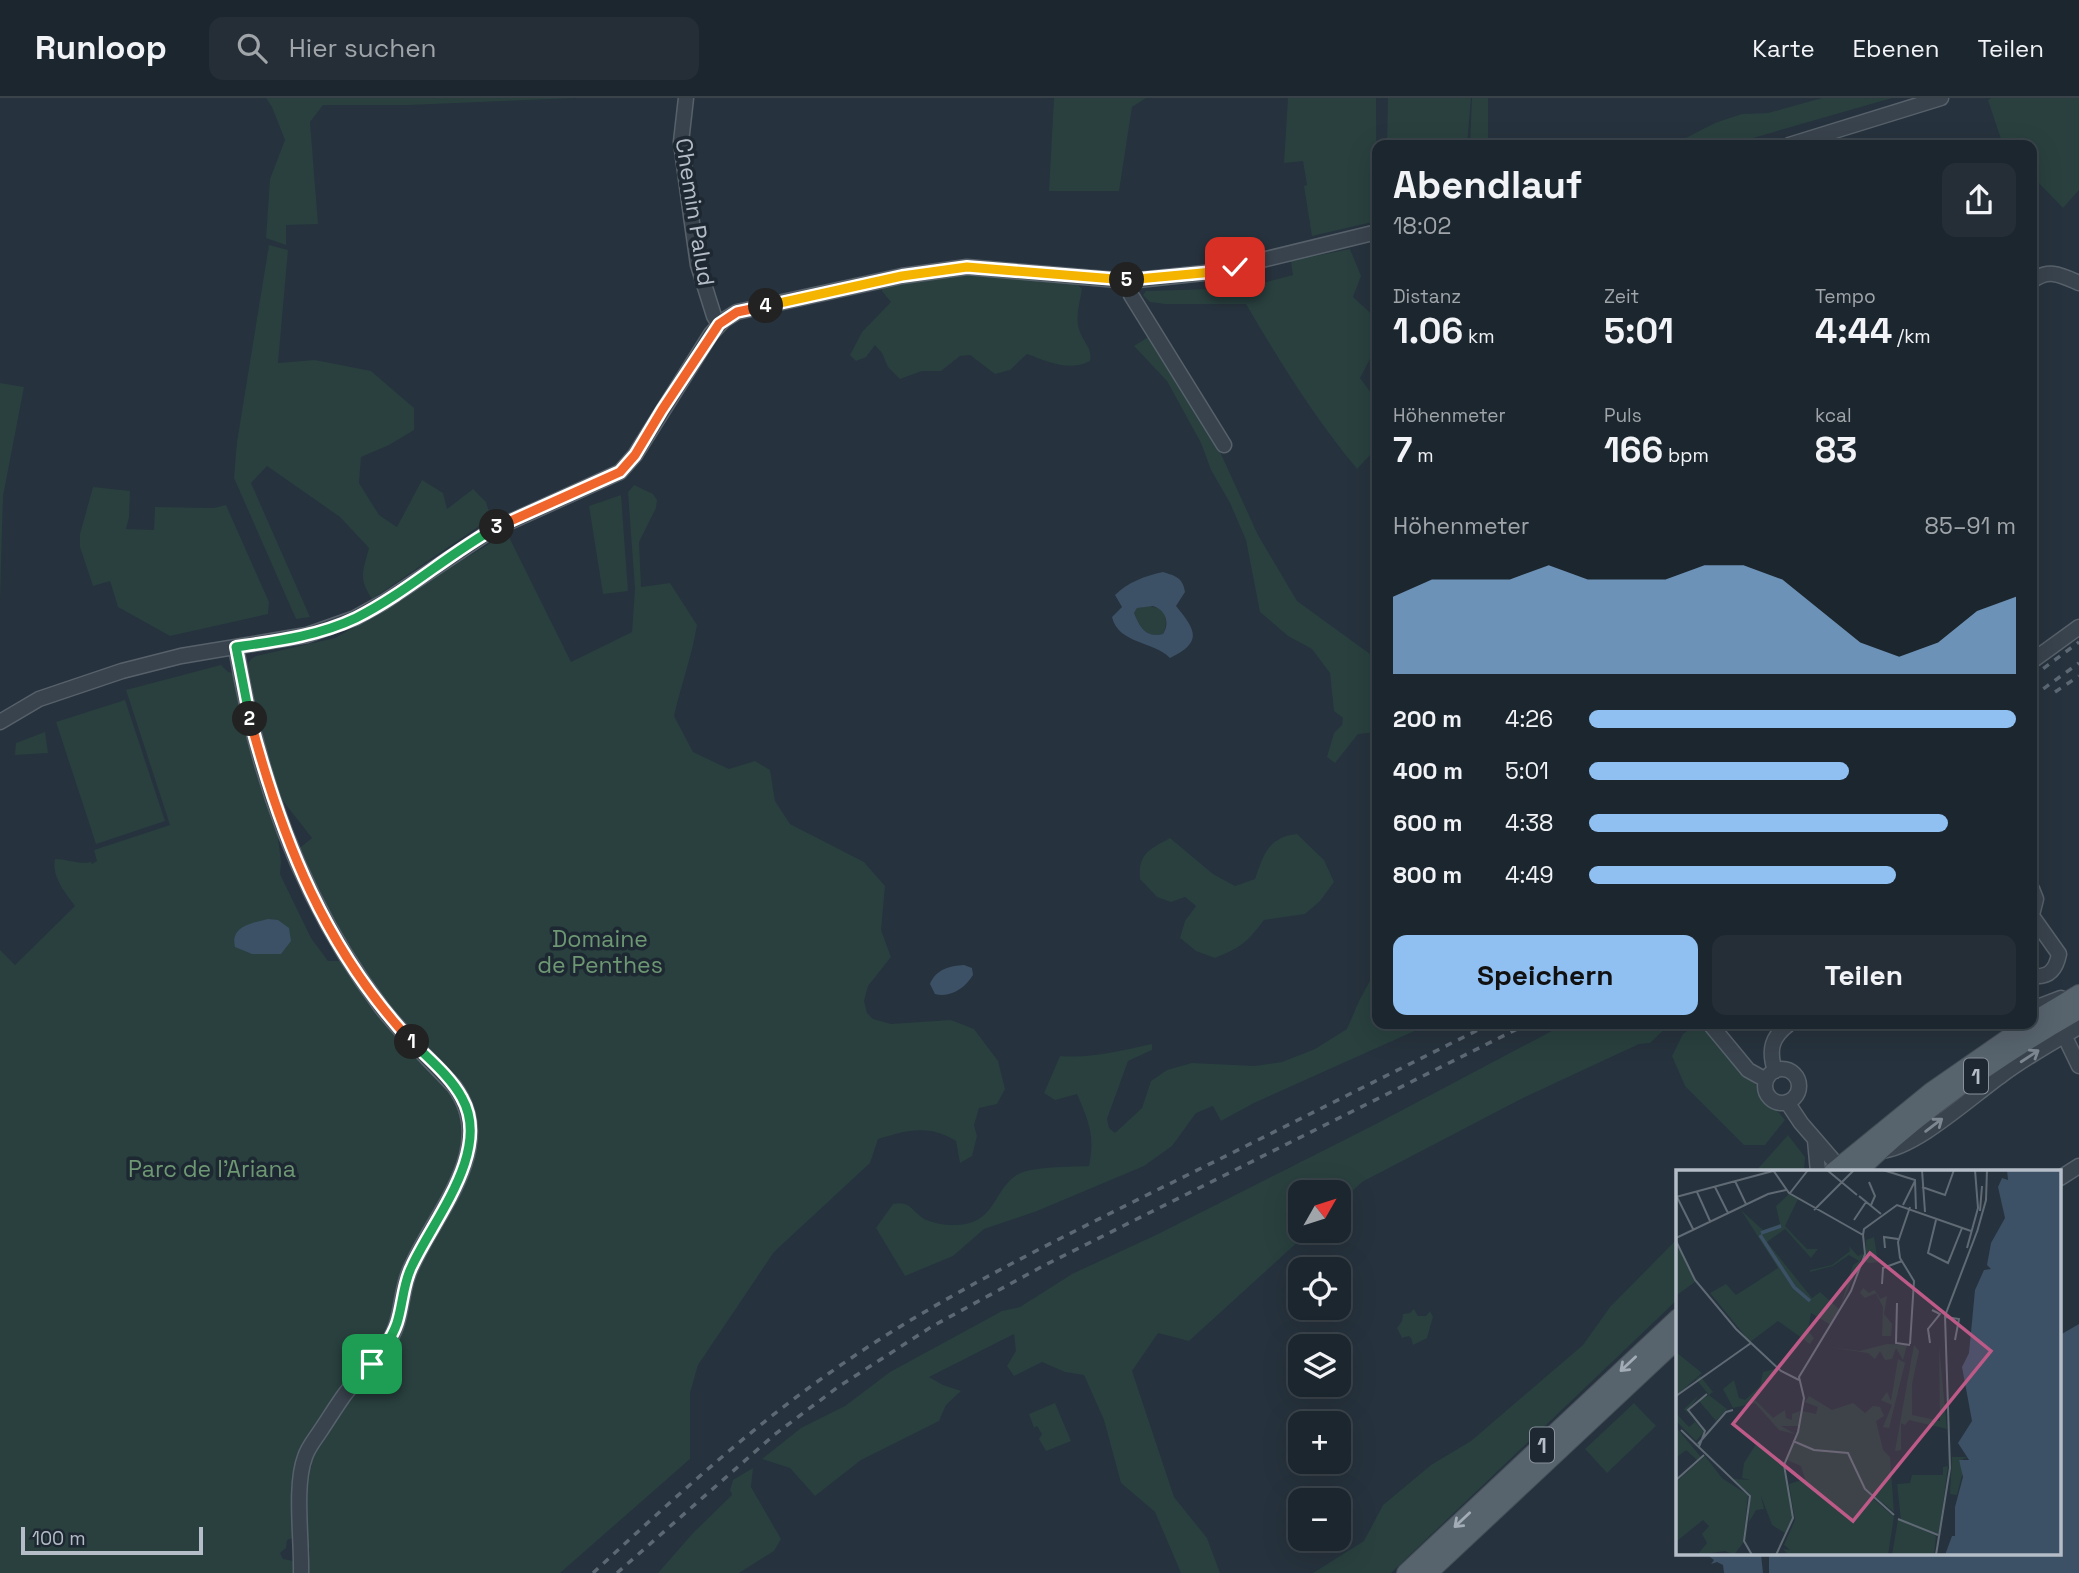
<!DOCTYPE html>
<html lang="de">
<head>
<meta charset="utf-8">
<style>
	:root { --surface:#1c262e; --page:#252e36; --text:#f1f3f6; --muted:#a0a5aa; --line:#3a434a; --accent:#90c0f2 }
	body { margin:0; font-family:"Space Grotesk",sans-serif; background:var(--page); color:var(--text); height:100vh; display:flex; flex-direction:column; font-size:26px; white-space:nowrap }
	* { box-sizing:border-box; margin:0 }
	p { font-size:23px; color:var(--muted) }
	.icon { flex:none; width:38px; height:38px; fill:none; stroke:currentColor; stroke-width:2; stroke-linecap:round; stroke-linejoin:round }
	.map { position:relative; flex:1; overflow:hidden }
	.side { position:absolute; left:1372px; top:42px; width:665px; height:889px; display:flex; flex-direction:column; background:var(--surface); border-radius:14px; box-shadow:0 7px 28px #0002,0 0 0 2px var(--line) }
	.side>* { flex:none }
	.needle { width:46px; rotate:51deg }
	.fabs { position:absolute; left:1288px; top:1082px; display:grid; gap:14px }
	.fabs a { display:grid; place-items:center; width:63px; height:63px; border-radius:14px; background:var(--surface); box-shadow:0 7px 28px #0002,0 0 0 2px var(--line); font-size:35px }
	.scale { position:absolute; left:21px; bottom:18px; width:182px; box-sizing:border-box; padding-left:7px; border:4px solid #b5bec8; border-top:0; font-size:19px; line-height:24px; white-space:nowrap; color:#b5bec8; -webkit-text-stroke:5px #1e2832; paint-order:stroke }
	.pin { position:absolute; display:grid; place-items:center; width:60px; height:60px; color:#fff; margin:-30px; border-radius:14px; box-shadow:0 4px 10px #0006 }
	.km { position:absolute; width:35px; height:35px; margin:-18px; border-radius:50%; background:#222; color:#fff; font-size:19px; line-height:35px; text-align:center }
	.round { display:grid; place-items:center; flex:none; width:74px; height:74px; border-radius:14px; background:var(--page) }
	.summary { display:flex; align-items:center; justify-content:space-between; height:119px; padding:0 21px }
	h1 { font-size:38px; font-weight:700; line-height:52px }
	.metrics { display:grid; grid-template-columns:repeat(3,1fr); gap:10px; height:119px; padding:7px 21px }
	.metrics div { display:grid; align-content:center }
	.metrics b { font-size:35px; font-weight:700 }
	.metrics small { font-size:19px; font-weight:400 }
	.metrics p { font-size:19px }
	.chart { height:196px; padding:14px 21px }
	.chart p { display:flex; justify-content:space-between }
	.chart svg { width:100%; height:126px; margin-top:7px; fill:var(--accent); opacity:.7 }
	.primary-button { display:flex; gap:14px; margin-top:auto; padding:14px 21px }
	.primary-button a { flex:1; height:80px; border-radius:14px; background:var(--accent); color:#111; font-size:28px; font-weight:700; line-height:80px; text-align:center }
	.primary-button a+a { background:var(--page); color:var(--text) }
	ul { padding:0 21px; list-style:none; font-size:23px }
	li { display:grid; grid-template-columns:112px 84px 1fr; align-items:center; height:52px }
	li i { height:18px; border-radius:9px; background:var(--accent) }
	header { display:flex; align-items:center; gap:42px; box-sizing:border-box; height:98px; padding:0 35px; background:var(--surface); border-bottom:2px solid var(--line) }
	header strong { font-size:33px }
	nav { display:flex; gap:38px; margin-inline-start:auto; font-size:24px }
	.search { width:490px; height:63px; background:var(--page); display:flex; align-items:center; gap:18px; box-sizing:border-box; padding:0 24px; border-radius:14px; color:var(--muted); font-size:26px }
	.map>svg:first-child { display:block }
	.green { fill:#29403f }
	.water { fill:#3c5165; fill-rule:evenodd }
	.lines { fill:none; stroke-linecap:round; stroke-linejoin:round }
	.minor-casing { stroke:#57616b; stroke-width:17 }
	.major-casing { stroke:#454f59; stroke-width:20 }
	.minor { stroke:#39434d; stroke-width:14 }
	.major { stroke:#57636d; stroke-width:18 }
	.rail { stroke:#5c6874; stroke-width:3.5; stroke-dasharray:7 7; stroke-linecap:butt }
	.oneway { stroke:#7d8791 }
	.oneway2 { stroke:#a2acb6 }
	.split-1-casing { stroke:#fff; stroke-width:14 }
	.split-2-casing { stroke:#fff; stroke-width:14 }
	.split-3-casing { stroke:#fff; stroke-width:14 }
	.split-4-casing { stroke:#fff; stroke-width:14 }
	.split-5-casing { stroke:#fff; stroke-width:14 }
	.split-6-casing { stroke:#fff; stroke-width:14 }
	.split-1 { stroke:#22a559; stroke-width:9 }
	.split-2 { stroke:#f0652b; stroke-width:9 }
	.split-3 { stroke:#22a559; stroke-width:9 }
	.split-4 { stroke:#f0652b; stroke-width:9 }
	.split-5 { stroke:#f5b400; stroke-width:9 }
	.split-6 { stroke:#f5b400; stroke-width:9 }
	.labels { text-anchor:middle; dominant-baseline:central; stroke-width:7; stroke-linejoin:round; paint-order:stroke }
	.shield { fill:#1e2832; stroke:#88919b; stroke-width:2 }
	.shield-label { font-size:21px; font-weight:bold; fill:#b5bec8 }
	.street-label { font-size:23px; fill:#b5bec8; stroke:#1e2832 }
	.park-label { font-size:23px; fill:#6e9873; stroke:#1e2832 }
	.inset-river { fill:none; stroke:#3c5165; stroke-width:3.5 }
	.inset-road { fill:none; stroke:#5f6a75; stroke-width:2 }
	.view { fill:#bd5a87; fill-opacity:0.15; stroke:#bd5a87; stroke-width:3.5 }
	.inset-edge { fill:none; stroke:#b5bec8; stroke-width:3.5 }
</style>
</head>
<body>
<header>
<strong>Runloop</strong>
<div class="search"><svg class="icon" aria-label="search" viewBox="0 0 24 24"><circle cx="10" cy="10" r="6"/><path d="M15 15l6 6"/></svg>Hier suchen</div>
<nav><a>Karte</a><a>Ebenen</a><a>Teilen</a></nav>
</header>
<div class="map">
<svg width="2079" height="1475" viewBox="0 0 2079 1475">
	<rect width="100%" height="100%" fill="#26323d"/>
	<!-- green -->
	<path class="green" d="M266,0H576L408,7H323L310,24L318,126L286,127V147L266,140L270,81L285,42L272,9Z
		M1054,0H1146L1132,9L1119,93H1049Z
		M1288,0H1376L1377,123L1312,138L1304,88L1307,87L1303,63L1284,65Z
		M1388,0H1471L1467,47H1387Z
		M1472,0H1488V47H1470Z
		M1822,0H1892L1729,47H1658L1682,42L1715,25L1742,16L1768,15Z
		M1991,0H2079V92L2063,110L2032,78V47H2003L1988,2Z
		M269,147L288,152L278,265L315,262L371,273L414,310V332L389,347L361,359L359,385L379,417L397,429L422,382L443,395L447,411L473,391L486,404L491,420L372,501C358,480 363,473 369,450L340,419L267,368L251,385L310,519L296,521L234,380L237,344Z
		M1350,151L1361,178L1353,199L1377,221V253L1373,255L1360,280L1377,303V345L1373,354L1357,371C1314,319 1280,264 1246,206H1165L1150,204L1143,197L1146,193L1244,190L1293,177L1291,163Z
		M975,176L1005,177L1077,186L1082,191C1080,204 1075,218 1079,231C1082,243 1093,250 1090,263C1069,274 1049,264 1027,256L1010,272L995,276L970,257L960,258L941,273H922L900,281L888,269L882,255L875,247L866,259L856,263L850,257L862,234L891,204L882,193V189L942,179Z
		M1148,239L1221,356L1258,437L1297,503L1377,561V634L1358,636L1335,665L1327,659L1334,635L1342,627L1343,620L1334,613L1330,575L1312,551L1288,538L1260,514L1246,442L1230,405L1211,372L1201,345L1167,283L1134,248Z
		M0,285L24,289L3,398L0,502Z
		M634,387L653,396L657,402L656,410L639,444L641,489L670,485L697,527C692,558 681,587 674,618L693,654L729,671L755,663L770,672L775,703L790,726L864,764L885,788L881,832L891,859L868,888L864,903L867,915L873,921L891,926L951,922L974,931L998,963L1005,991L997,1006L979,1010L974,1027L977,1038L972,1058L960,1065L956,1043C929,1026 907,1032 878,1041L870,1065L774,1154L698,1267L690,1295V1361L560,1475H308L310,1451L303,1440L306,1373L312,1368L309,1361L349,1298L372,1273L430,1140L466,1085L478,1048V1023L470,998L400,923L360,866L331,820L297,752L312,740L276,694L263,651L245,572L248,571C248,564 250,561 256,558L335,540L382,513L458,460H466L507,435L571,564L632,534L635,491L628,394Z
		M93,389L130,393L129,419L126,431L154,432L155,409L214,410L226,407L269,504L268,516L170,538L118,509L110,483L93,488L80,449V436Z
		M621,397L628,493L603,496L589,408Z
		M1149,508L1162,511C1167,518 1167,528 1163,536C1145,540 1140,529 1134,515L1137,510Z
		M221,567L228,574L234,575L277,732L281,764L280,776L311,840L328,863H342L381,916L380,919L387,927H391L460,1004L465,1040L456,1078L405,1161L387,1232L307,1346L295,1439L287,1442L286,1450L280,1455L283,1461L293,1463V1475H0V852L15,867L75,808C65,795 51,778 55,761C68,761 79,767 91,764L92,766L97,763L94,752L170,727L126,592Z
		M125,602L165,723L96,746L56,624Z
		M45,634L48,655L15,657L16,645Z
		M1297,736L1324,762L1334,784L1320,803L1305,816L1264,822C1247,845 1241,849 1215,860L1196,853L1180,840L1185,823L1196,808L1185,799L1171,804L1157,799L1140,781C1138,755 1149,752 1170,740L1213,776L1235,788L1255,781C1264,755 1269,739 1297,736Z
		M1377,870V926H1430L1254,1005L1221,1023L1213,1008L1196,1015L1172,1048L1144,1068L1037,1113L984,1131L953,1158L905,1178L876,1130L893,1106C907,1103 910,1109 920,1118C926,1124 946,1128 956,1127C995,1126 992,1095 1015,1078C1028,1068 1072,1069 1089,1068C1095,1036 1089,1025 1077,996L1055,1002L1044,995L1060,958C1090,961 1123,952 1152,946V952L1128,963L1107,1021L1109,1030L1115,1035L1142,1010L1151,983L1167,972L1192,965L1255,968L1282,964L1315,951L1347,931L1359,903Z
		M1565,926H1670L1650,945L1639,946L1521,1001L1362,1084L1339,1106V1094H1300V1132H1311L1189,1243L1158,1235L1132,1273L1174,1399L1207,1440L1220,1475H1181L1155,1414L1121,1385L1104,1322L1084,1277L1065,1274L1042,1264L1014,1278L1007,1268L1016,1253L1014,1236L929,1279L943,1287L961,1293L946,1307L939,1323L861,1362L815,1398L790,1370L762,1361L801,1330L845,1308L890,1274L1002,1213L1020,1209L1072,1176L1158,1136L1374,1027Z
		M1697,926H1705L1785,1022L1765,1047H1744L1685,988L1672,958L1683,936Z
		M1788,1037L1805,1059L1804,1074H1755Z
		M1678,1140V1201L1391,1475H1313L1364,1443L1383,1407L1431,1367L1471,1343L1583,1247L1610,1209Z
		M1414,1211L1418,1218H1426L1430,1213L1433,1219L1427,1240L1413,1247L1411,1240L1409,1238L1402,1240L1397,1230L1402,1223L1403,1216L1410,1215Z
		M1055,1305L1071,1343L1046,1353L1039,1341L1042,1336L1037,1328L1034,1330L1029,1316Z
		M1634,1305L1656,1328L1607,1375L1585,1351Z
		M753,1370L751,1389L781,1441L774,1453L739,1475H658L693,1435L732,1397L730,1392L733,1382Z"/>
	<!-- water -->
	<path class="water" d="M1163,474C1176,478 1183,480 1185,494L1176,508C1196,532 1203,544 1170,560C1154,543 1118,546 1112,519L1122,509L1115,497C1128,484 1145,478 1163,474ZM1153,508C1166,512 1170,525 1163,536C1145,540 1140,529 1134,515L1137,510Z
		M268,821L278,822L289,830L291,843L281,856H252L235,849C230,828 252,825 268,821Z
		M964,867L972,870L973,877C965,890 951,900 935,896L930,886C936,871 950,868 964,867Z
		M2079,1226V1475H1769V1456H2060V1237Z
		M1706,1456H1761L1763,1475H1724L1723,1467L1717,1464L1711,1466L1714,1462Z"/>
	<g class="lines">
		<defs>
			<path id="minor" d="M686,0L681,44L692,125L698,167L714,218L719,226
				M1789,47L1941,0
				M1129,183L1131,197L1224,347
				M2032,183C2049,170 2061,177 2079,185
				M236,549C257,678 302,805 382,910C403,937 430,962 454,988C500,1050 434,1115 410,1172C400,1194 403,1221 389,1243C376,1262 359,1278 345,1296C337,1307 329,1320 321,1332C316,1340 308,1349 305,1359C294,1388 302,1442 301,1475
				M2032,563L2079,529
				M0,624L39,601L122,573L181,558L307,537L355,520L384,504L492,432L620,374L635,357L711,236L724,222L737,214L902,178L967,169L1129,183L1213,174L1377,134
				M2032,791L2036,801L2032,817
				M2032,818L2059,856C2056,872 2049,880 2032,878
				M2032,911L2061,900
				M1710,926L1748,972L1766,982
				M2064,937L2079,968
				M1765 988a17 17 0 1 1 34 0a17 17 0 1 1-34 0Z
				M1775,973C1768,951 1772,939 1789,926
				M1787,1004L1801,1025L1839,1069
				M1815,1042L1818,1074
				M1880,1053C1915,1051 1972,998 2002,977C2026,959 2053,944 2079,929
				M2060,1080L2079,1068"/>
			<path id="major" d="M2032,924L2079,896
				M1833,1074L1931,994L2029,926
				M1857,1074C1922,1011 2000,957 2079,912
				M1406,1475L1678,1220
				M1428,1475L1678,1241"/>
		</defs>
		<!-- minor casing -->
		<use href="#minor" class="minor-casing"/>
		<!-- major casing -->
		<use href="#major" class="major-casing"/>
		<!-- minor -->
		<use href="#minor" class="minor"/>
		<!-- major -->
		<use href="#major" class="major"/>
		<!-- rail -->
		<path class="rail" d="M2032,579L2079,544
			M2055,594L2079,578
			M2032,599L2079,565
			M593,1475C669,1405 744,1335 828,1276C931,1203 1045,1148 1157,1092C1269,1037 1379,981 1490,926
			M617,1475L774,1337L838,1289L931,1229L1043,1168L1527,926"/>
	</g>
	<!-- one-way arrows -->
	<defs><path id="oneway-shaft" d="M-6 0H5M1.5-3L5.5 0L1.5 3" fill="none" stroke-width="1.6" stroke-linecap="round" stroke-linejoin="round" transform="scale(1.75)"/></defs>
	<g class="oneway">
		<use href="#oneway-shaft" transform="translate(2030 958) rotate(-33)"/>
		<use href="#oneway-shaft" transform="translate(1934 1027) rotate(-37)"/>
	</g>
	<g class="oneway2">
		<use href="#oneway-shaft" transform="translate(1628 1266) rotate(137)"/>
		<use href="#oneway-shaft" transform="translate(1462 1422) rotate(137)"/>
	</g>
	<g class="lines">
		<defs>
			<path id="split-1" d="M372,1266C382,1253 392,1240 397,1225C403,1206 403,1185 412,1168C433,1122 492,1053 462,1000C451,979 429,961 412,944"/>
			<path id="split-2" d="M250,621C282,742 325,851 412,944"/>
			<path id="split-3" d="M250,621L236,549C277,543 318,538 356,520C406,495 448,456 497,429"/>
			<path id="split-4" d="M497,429L620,374L635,357L662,312L719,226L737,214L766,208"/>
			<path id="split-5" d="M766,208L902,178L967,169L1127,182"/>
			<path id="split-6" d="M1127,182L1213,174L1235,169"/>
		</defs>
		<!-- split-1 casing -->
		<use href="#split-1" class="split-1-casing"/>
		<!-- split-2 casing -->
		<use href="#split-2" class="split-2-casing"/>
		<!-- split-3 casing -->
		<use href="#split-3" class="split-3-casing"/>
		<!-- split-4 casing -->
		<use href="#split-4" class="split-4-casing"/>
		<!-- split-5 casing -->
		<use href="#split-5" class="split-5-casing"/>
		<!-- split-6 casing -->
		<use href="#split-6" class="split-6-casing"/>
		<!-- split-1 -->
		<use href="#split-1" class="split-1"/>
		<!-- split-2 -->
		<use href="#split-2" class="split-2"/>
		<!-- split-3 -->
		<use href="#split-3" class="split-3"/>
		<!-- split-4 -->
		<use href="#split-4" class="split-4"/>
		<!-- split-5 -->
		<use href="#split-5" class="split-5"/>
		<!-- split-6 -->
		<use href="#split-6" class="split-6"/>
	</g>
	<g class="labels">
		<!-- shield labels -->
		<g class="shield">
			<rect x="1964" y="960.5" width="24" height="35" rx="5"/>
			<rect x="1530" y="1329.5" width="24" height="35" rx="5"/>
		</g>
		<g class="shield-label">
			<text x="1976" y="978">1</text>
			<text x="1542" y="1347">1</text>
		</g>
		<!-- street labels -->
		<g class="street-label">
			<text transform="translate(695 114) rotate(81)">Chemin Palud</text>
		</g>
		<!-- park labels -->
		<g class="park-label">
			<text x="600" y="841">Domaine<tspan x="600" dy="26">de Penthes</tspan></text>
			<text x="212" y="1071">Parc de l'Ariana</text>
		</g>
	</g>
	<!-- overview -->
	<g transform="translate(1676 1072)">
		<rect width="385" height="385" fill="#26323d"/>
		<path d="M113,24L122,29L109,56L131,79H142L135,88L109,59L91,72L136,128L144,122L163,139L155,155L135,143L132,161L138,168L134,174L102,151L74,172L34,123L50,114L60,125L102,98L65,40L87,60L104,54L100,36ZM198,67L202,92L193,93L189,91L190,70ZM0,72L19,112L1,125L0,123ZM173,76L182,86L188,83L165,135L177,95L183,91L173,85L157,96L134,102V100L156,95L174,81ZM187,118L193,123L198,120L200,122L204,129L211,126L208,144L216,154L215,166H206L207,137L200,123L189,128L184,123ZM211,174L231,175L227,190L220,178L216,189L209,190L204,181L199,189L192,183L152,177L184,181ZM238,175L243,181L236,214V245L264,251L263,176L271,259L233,250L229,255L225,253V280L219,281ZM0,182L26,203L0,226ZM222,189L229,193L213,258L207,257L216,235L205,230L211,222L215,231ZM99,199L79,230L97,248L109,240L110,248L116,250V244L124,241L122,256H105L119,264L103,260L79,233L57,238L47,219L58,210L63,228L69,230L84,216L87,202ZM24,206L37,222L33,225L51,239L40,251L23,231L33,225L20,209ZM23,225L11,242L28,262L20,271L0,251V243L13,257L19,252L8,239ZM133,226L156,240L177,233L189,243L197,236L204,237L208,246L200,251L207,280L214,287L218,342L196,324L194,326L218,347L212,385H112L107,379L114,380L108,375L119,350L113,314L129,309L125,296L111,290L118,273L127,276L119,270L126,241L140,244L142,237L129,232ZM0,257L25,287L21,290L10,280L0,288ZM82,271L106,294L116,333V349L109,363L96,355L85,326L88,339L80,340L73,352L74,324L55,309L74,310L66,308L68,293ZM29,286L46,308L72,325L67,373L58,385L49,381L21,385L31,373L26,364L33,356L27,350L1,371L0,312ZM276,287H292L283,291L287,301L281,325L274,324ZM272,296L263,364L225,351L221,314L234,313L236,305H267V297ZM222,349L260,366L258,385H216Z" fill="#29403f"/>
		<path d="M331,0H385V385H269L276,366H279V337L287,307L283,290H293L282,273L296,251L286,197L293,183L299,120L308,100L315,99L311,95L315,73L329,48L322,17L326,8L332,10Z" fill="#3c5165"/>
		<path class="inset-river" d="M85,63L105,56M84,65L118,117L134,131"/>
		<path class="inset-road" d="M97,0L113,23L187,65M151,0L181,25M207,0L239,10L240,39M246,0L249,42M59,11L70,34M193,12L199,26L195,35M39,17L52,43M246,17L269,25L278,0M21,22L34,51M114,23L132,0M183,26L205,44M0,27L97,1M1,27L17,59M227,35L239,11M138,40L178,0M304,41L306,16M178,50L190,32M260,50L252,83L272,93L286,58M301,62L310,30L311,0M187,65L188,59L221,35L295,61M0,68L92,24L110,20M0,71L19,110L60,159L105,201L123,210M209,78L208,67L222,69M291,78L302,38L299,0M206,114L207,98L226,91M221,133L220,173L234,175M270,147L283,149L279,170M254,173L252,159L264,144L256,140M234,174L238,111L224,88L222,72L234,37M0,226L75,173M5,260L74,326L68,371L76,385M117,271L138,280L172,283L189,319L218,345M22,274L50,242L57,240M23,277L29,261L12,240L31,224M0,310L28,285M222,349L262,365M100,385L117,348L108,295L122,262L128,228L123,207L175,121L189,84L187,65M260,385L274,298L269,146L302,59"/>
		<path class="view" d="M194,83L315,181L177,351L57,254Z"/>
		<rect width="385" height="385" class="inset-edge"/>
	</g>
</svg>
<div class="fabs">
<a><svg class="needle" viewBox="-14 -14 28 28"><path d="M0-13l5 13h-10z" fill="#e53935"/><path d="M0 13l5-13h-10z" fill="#a0a5aa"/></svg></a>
<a><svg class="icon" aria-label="locate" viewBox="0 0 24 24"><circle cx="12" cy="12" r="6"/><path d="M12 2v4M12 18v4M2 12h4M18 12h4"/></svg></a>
<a><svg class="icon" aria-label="layers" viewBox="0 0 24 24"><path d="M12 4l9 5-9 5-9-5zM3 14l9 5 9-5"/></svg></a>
<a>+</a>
<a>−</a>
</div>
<div class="scale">100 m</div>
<div class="pin" style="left:372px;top:1266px;background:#1e9e55"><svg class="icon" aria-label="arrive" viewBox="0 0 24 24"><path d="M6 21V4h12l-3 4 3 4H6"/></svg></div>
<div class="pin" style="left:1235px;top:169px;background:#d93025"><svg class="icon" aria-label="check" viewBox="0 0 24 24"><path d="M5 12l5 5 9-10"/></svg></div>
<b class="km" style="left:412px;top:944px">1</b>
<b class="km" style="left:250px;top:621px">2</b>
<b class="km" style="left:497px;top:429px">3</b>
<b class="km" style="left:766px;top:208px">4</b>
<b class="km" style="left:1127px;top:182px">5</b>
<section class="side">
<div class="summary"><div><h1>Abendlauf</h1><p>18:02</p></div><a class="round"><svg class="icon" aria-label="share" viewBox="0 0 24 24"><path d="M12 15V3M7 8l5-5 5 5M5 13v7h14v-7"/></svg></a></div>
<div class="metrics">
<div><p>Distanz</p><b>1.06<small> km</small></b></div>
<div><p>Zeit</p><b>5:01</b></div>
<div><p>Tempo</p><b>4:44<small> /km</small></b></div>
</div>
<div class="metrics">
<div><p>Höhenmeter</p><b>7<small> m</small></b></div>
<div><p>Puls</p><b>166<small> bpm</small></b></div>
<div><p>kcal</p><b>83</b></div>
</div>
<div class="chart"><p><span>Höhenmeter</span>85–91 m</p>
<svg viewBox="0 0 160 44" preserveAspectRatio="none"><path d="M0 44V17L10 11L20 11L30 11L40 6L50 11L60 11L70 11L80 6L90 6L100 11L110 22L120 33L130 38L140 33L150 22L160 17V44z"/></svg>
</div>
<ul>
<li><b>200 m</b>4:26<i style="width:100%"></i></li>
<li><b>400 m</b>5:01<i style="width:61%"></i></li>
<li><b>600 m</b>4:38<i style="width:84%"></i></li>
<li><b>800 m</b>4:49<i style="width:72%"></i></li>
</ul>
<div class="primary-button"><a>Speichern</a><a>Teilen</a></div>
</section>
</div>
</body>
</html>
